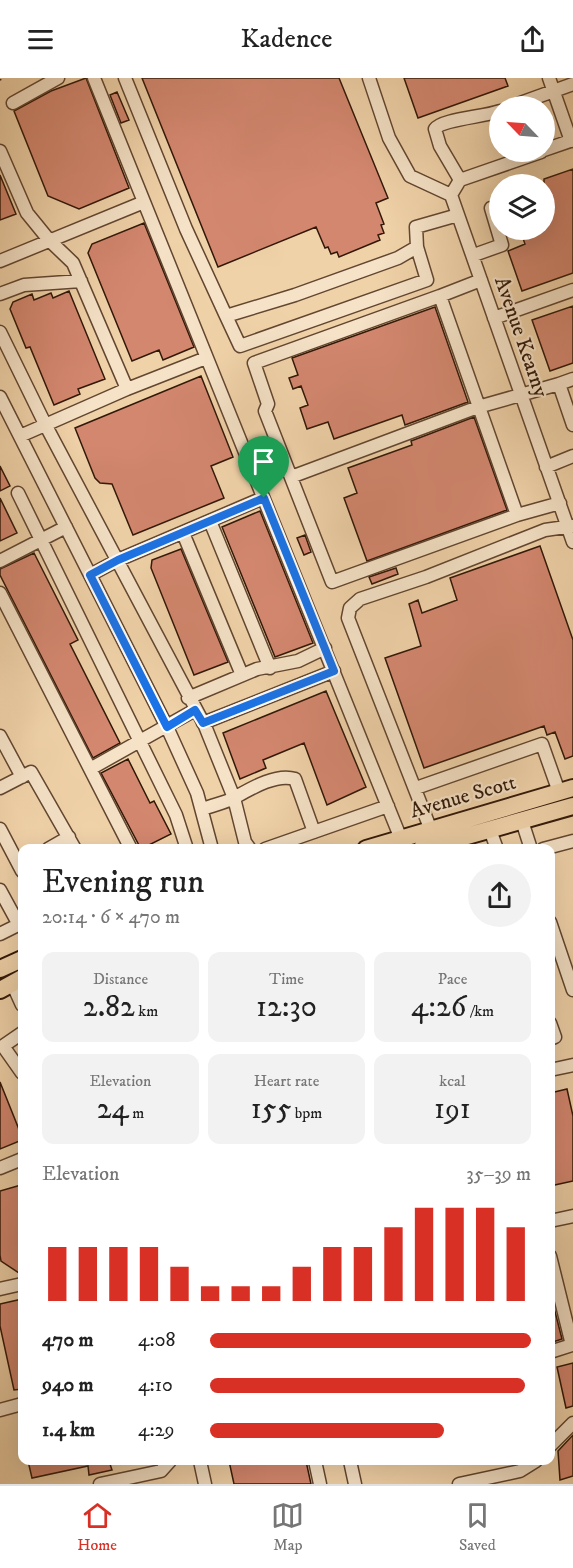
<!DOCTYPE html>
<html lang="en">
<head>
<meta charset="utf-8">
<style>
	:root { --surface:#fff; --page:#f2f2f2; --text:#222; --muted:#767676; --line:#e0e0e0; --accent:#d93025 }
	body { margin:0; font-family:"IM FELL DW Pica",serif; background:var(--page); color:var(--text); height:100vh; display:flex; flex-direction:column; font-size:22px; white-space:nowrap }
	* { box-sizing:border-box; margin:0 }
	p { font-size:20px; color:var(--muted) }
	.icon { flex:none; width:33px; height:33px; fill:none; stroke:currentColor; stroke-width:2; stroke-linecap:round; stroke-linejoin:round }
	.map { position:relative; flex:1; overflow:hidden }
	.details { position:absolute; left:18px; top:766px; width:537px; height:621px; display:flex; flex-direction:column; background:var(--surface); border-radius:12px; box-shadow:0 6px 24px #0002 }
	.details>* { flex:none }
	.needle { width:39px; rotate:295deg }
	.buttons { position:absolute; left:489px; top:18px; display:grid; gap:12px }
	.buttons a { display:grid; place-items:center; width:66px; height:66px; border-radius:50%; background:var(--surface); box-shadow:0 6px 24px #0002; font-size:30px }
	.pin { position:absolute; display:grid; place-items:center; width:51px; height:51px; color:#fff; margin:-62px -26px; border-radius:50% 50% 50% 0; rotate:-45deg; box-shadow:0 0 6px #0007 }
	.pin .icon { rotate:45deg }
	.round { display:grid; place-items:center; flex:none; width:63px; height:63px; border-radius:32px; background:var(--page) }
	.overview { display:flex; align-items:center; justify-content:space-between; height:102px; padding:0 24px }
	h1 { font-size:33px; font-weight:600; line-height:45px }
	.figures { display:grid; grid-template-columns:repeat(3,1fr); gap:9px; height:102px; padding:6px 24px }
	.figures div { display:grid; align-content:center; border-radius:12px; background:var(--page); text-align:center }
	.figures b { font-size:30px; font-weight:600 }
	.figures small { font-size:16px; font-weight:400 }
	.figures p { font-size:16px }
	.chart { height:168px; padding:12px 24px }
	.chart p { display:flex; justify-content:space-between }
	.chart svg { width:100%; height:108px; margin-top:6px; stroke:var(--accent); stroke-width:6 }
	ul { padding:0 24px; list-style:none; font-size:20px }
	li { display:grid; grid-template-columns:96px 72px 1fr; align-items:center; height:45px }
	li i { height:15px; border-radius:8px; background:var(--accent) }
	header { display:flex; justify-content:space-between; align-items:center; height:78px; padding:0 24px; background:var(--surface); font-size:27px; font-weight:600 }
	.tab-bar { display:flex; justify-content:space-around; align-items:center; height:84px; border-top:2px solid var(--line); background:var(--surface); font-size:16px; color:var(--muted) }
	.tab-bar a { display:grid; justify-items:center; gap:3px }
	.tab-bar .current { color:var(--accent) }
	.map>svg:first-child { display:block }
	.building { fill:#d3876f; stroke:#321808; stroke-width:1.5 }
	.lines { fill:none; stroke-linecap:round; stroke-linejoin:round }
	.minor-casing { stroke:#624630; stroke-width:15 }
	.major-casing { stroke:#321808; stroke-width:20 }
	.path { stroke:#321808; stroke-width:1.5; stroke-dasharray:1.5 3; stroke-linecap:butt }
	.minor { stroke:#f5e2c7; stroke-width:12 }
	.major { stroke:#f0d2a9; stroke-width:16 }
	.route-casing { stroke:#fff; stroke-width:12 }
	.route { stroke:#1a73e8; stroke-width:8 }
	.labels { text-anchor:middle; dominant-baseline:central; stroke-width:4.5; stroke-linejoin:round; paint-order:stroke }
	.street-label { font-size:21px; fill:#321808; stroke:#f5e2c7 }
</style>
</head>
<body>
<header><svg class="icon" aria-label="menu" viewBox="0 0 24 24"><path d="M4 6h16M4 12h16M4 18h16"/></svg>Kadence<svg class="icon" aria-label="share" viewBox="0 0 24 24"><path d="M12 15V3M7 8l5-5 5 5M5 13v7h14v-7"/></svg></header>
<div class="map">
<svg width="573" height="1406" viewBox="0 0 573 1406">
	<rect width="100%" height="100%" fill="#f0d2a9"/>
	<filter id="stains"><feTurbulence type="fractalNoise" baseFrequency=".00333" numOctaves="4"/><feColorMatrix values="0 0 0 0 .2 0 0 0 0 .09 0 0 0 0 .02 0 0 0 .5 -.17"/></filter>
	<radialGradient id="worn" r=".72"><stop offset=".6" stop-color="#630" stop-opacity="0"/><stop offset="1" stop-color="#630" stop-opacity=".3"/></radialGradient>
	<!-- building -->
	<path class="building" d="M86,0L129,110L79,131L48,118L14,33L51,13Z
		M142,0H339L388,120L376,125L384,146L381,147L384,155L378,157L380,162L339,179L337,174L331,176L328,169L325,170L316,149L218,189Z
		M404,0H505L508,8L418,40Z
		M117,14L129,42L121,45L110,17Z
		M573,91V195L522,213L508,173L525,166L520,152H544V101Z
		M0,97L16,136L0,142Z
		M144,145L194,269L163,282L159,272L132,283L88,175L92,166Z
		M69,213L105,301L78,311L80,316L54,327L30,269L26,270L10,231L13,224L32,216L34,222L51,215L53,220Z
		M573,228V285L550,293L532,242Z
		M435,229L468,324L405,347L402,337L334,361L328,344L307,351L300,330L308,327L301,308L293,311L289,300L298,297L292,280Z
		M201,298L233,379L211,388L224,420L133,457L112,406L100,405L95,400L75,350Z
		M474,339L507,432L367,483L344,420L357,415L348,390L412,367L411,363Z
		M0,388L10,408L0,413Z
		M0,420L17,455L0,463Z
		M260,433L313,565L275,579L222,449Z
		M305,457L311,474L304,477L297,460Z
		M540,468L573,562V678L565,681L555,654L547,657L544,648L424,690L385,580L421,568L409,526L418,522L422,535L457,522L450,500Z
		M181,471L228,584L194,597L151,490L152,482Z
		M34,475L78,562L70,566L120,665L93,680L0,497V491Z
		M396,490L398,496L372,506L369,499Z
		M326,613L366,709L327,727L304,665L263,682L266,690L240,701L223,655Z
		M128,681L150,725L154,723L171,756L141,771L101,695Z
		M0,1004L22,1059V1062L0,1071Z
		M567,1011L573,1038V1103L550,1108V1015Z
		M21,1107L22,1113V1197L1,1183L0,1177V1113Z
		M550,1214L562,1261L550,1265Z
		M22,1221V1311L14,1312L0,1248V1226Z
		M573,1285V1328L566,1330L557,1289Z
		M573,1357V1398L560,1402L558,1373Z
		M28,1383H109L112,1392L89,1397L88,1388L32,1400Z
		M229,1383H306L311,1406H234Z"/>
	<g class="lines">
		<defs>
			<path id="minor" d="M94,0L401,761
				M125,0L186,151L226,238L295,217L398,180L417,169L416,149L458,137
				M369,0L389,60L410,98L451,117
				M549,0L571,63
				M13,25L58,0
				M512,28L573,6
				M544,72L573,62
				M0,73L27,135L49,162L73,185L127,311L20,358
				M460,102L451,117L573,464
				M460,102L440,68L435,51C442,41 484,39 500,33
				M460,102L541,74
				M474,177L502,167L491,130
				M0,183L144,124
				M481,202L440,218L517,437L560,425
				M0,216L24,207L81,203
				M440,218L254,285L268,326L265,333L332,504L517,437
				M226,238L240,268L427,202L417,169
				M494,240L573,212
				M0,254L45,346L205,648L234,720L245,764L250,771
				M559,306L573,301
				M127,311L206,280
				M0,319L167,649L197,715L212,771
				M546,389L573,378
				M291,399L478,329L559,306L573,347
				M18,415L176,737L187,771
				M210,443L270,590
				M183,455L242,597
				M0,483L66,449
				M90,497L118,482L263,420
				M0,515L131,771
				M188,620L257,591L298,583L325,570
				M203,645L334,593
				M0,658L22,699
				M90,691L195,632
				M0,710L31,694L75,771
				M416,710L542,666L559,714
				M203,731C213,727 224,725 234,720C250,711 276,695 295,701L314,754
				M522,743L531,771
				M0,751L22,793
				M490,752L497,771
				M434,760L348,540L350,530L360,521L426,499L545,452L573,448
				M48,771L69,759
				M265,771L388,728
				M543,771L573,763
				M0,812L19,847
				M550,844L573,912
				M0,856L22,845
				M12,905L22,927
				M550,945L555,959L550,961
				M22,955L3,968L22,995
				M550,992L573,987
				M0,1090L22,1081
				M550,1143L573,1138
				M550,1178L572,1267L550,1274
				M0,1211L22,1206
				M0,1332L22,1326
				M550,1368L573,1345
				M200,1383L205,1406
				M315,1383L320,1406
				M350,1383L355,1406
				M100,1406L161,1393L170,1383
				M459,1406L520,1393L536,1383"/>
			<path id="major" d="M366,771L573,710
				M421,771L573,728
				M0,891L22,881
				M0,912L22,900"/>
		</defs>
		<!-- minor casing -->
		<use href="#minor" class="minor-casing"/>
		<!-- major casing -->
		<use href="#major" class="major-casing"/>
		<!-- path -->
		<path class="path" d="M0,2L4,0"/>
		<!-- minor -->
		<use href="#minor" class="minor"/>
		<!-- major -->
		<use href="#major" class="major"/>
	</g>
	<g class="lines">
		<defs>
			<path id="route" d="M264,420L334,593L203,645L195,632L167,649L90,497L118,482Z"/>
		</defs>
		<!-- route casing -->
		<use href="#route" class="route-casing"/>
		<!-- route -->
		<use href="#route" class="route"/>
	</g>
	<g class="labels">
		<!-- street labels -->
		<g class="street-label">
			<text transform="translate(521 259) rotate(71)">Avenue Kearny</text>
			<text transform="translate(463 719) rotate(-16)">Avenue Scott</text>
		</g>
	</g>
	<rect width="100%" height="100%" filter="url(#stains)"/>
	<rect width="100%" height="100%" fill="url(#worn)"/>
</svg>
<div class="buttons">
<a><svg class="needle" viewBox="-14 -14 28 28"><path d="M0-13l5 13h-10z" fill="#e53935"/><path d="M0 13l5-13h-10z" fill="#767676"/></svg></a>
<a><svg class="icon" aria-label="layers" viewBox="0 0 24 24"><path d="M12 4l9 5-9 5-9-5zM3 14l9 5 9-5"/></svg></a>
</div>
<div class="pin" style="left:264px;top:420px;background:#1e9e55"><svg class="icon" aria-label="arrive" viewBox="0 0 24 24"><path d="M6 21V4h12l-3 4 3 4H6"/></svg></div>
<section class="details">
<div class="overview"><div><h1>Evening run</h1><p>20:14 · 6 × 470 m</p></div><a class="round"><svg class="icon" aria-label="share" viewBox="0 0 24 24"><path d="M12 15V3M7 8l5-5 5 5M5 13v7h14v-7"/></svg></a></div>
<div class="figures">
<div><p>Distance</p><b>2.82<small> km</small></b></div>
<div><p>Time</p><b>12:30</b></div>
<div><p>Pace</p><b>4:26<small> /km</small></b></div>
</div>
<div class="figures">
<div><p>Elevation</p><b>24<small> m</small></b></div>
<div><p>Heart rate</p><b>155<small> bpm</small></b></div>
<div><p>kcal</p><b>191</b></div>
</div>
<div class="chart"><p><span>Elevation</span>35–39 m</p>
<svg viewBox="0 0 160 44" preserveAspectRatio="none"><path d="M5 44V22M15 44V22M25 44V22M35 44V22M45 44V30M55 44V38M65 44V38M75 44V38M85 44V30M95 44V22M105 44V22M115 44V14M125 44V6M135 44V6M145 44V6M155 44V14"/></svg>
</div>
<ul>
<li><b>470 m</b>4:08<i style="width:100%"></i></li>
<li><b>940 m</b>4:10<i style="width:98%"></i></li>
<li><b>1.4 km</b>4:29<i style="width:73%"></i></li>
</ul>
</section>
</div>
<nav class="tab-bar">
<a class="current"><svg class="icon" aria-label="home" viewBox="0 0 24 24"><path d="M3 11l9-7 9 7M6 9v11h12V9"/></svg>Home</a>
<a><svg class="icon" aria-label="map" viewBox="0 0 24 24"><path d="M3 6l6-2 6 2 6-2v14l-6 2-6-2-6 2zM9 4v14M15 6v14"/></svg>Map</a>
<a><svg class="icon" aria-label="saved" viewBox="0 0 24 24"><path d="M7 4h10v16l-5-4-5 4z"/></svg>Saved</a>
</nav>
</body>
</html>
